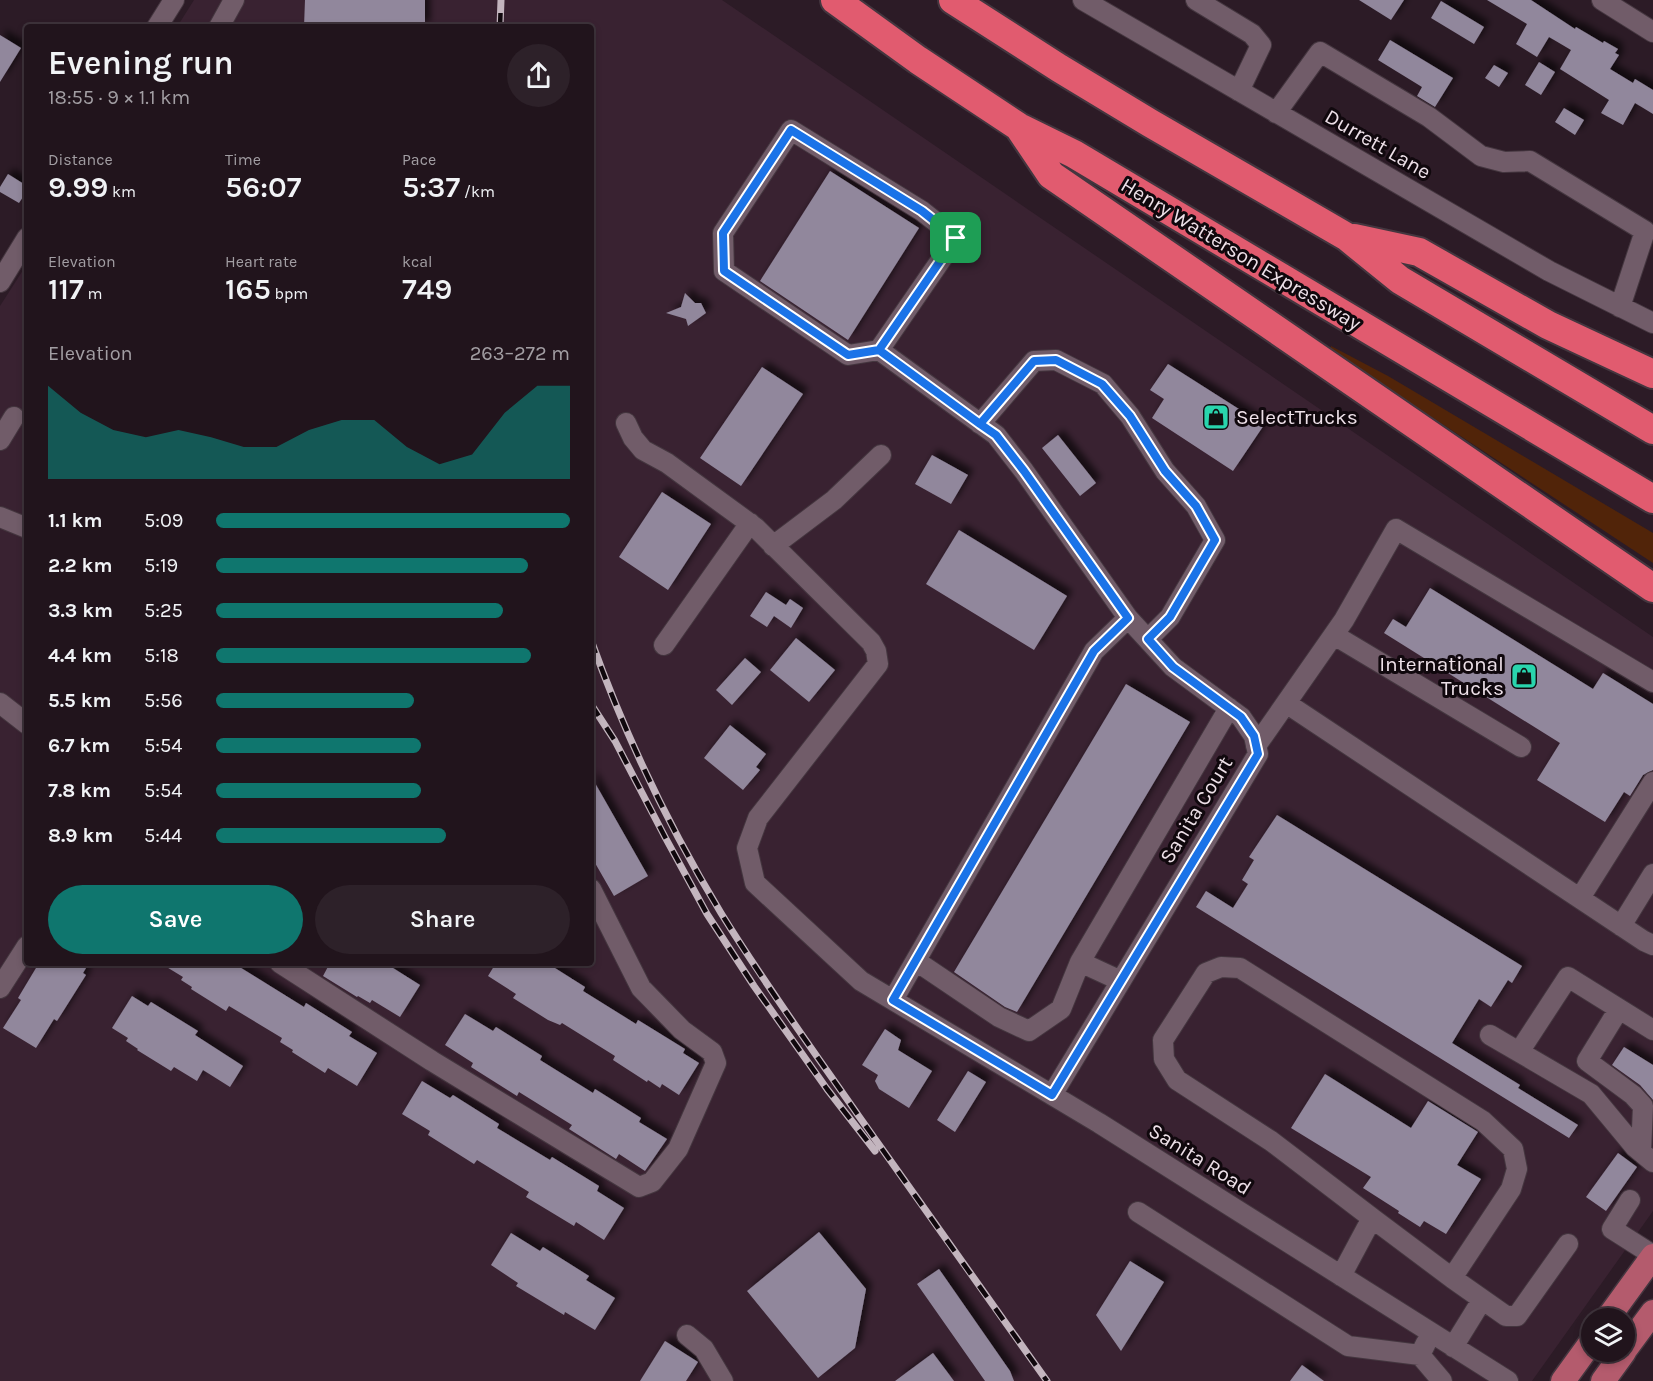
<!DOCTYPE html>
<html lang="en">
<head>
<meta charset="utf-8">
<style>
	:root { --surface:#21141c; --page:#2d2129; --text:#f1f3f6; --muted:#a29ea3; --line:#3e333b; --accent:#0f766e }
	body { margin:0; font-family:Karla,sans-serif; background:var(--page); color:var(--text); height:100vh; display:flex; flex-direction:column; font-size:22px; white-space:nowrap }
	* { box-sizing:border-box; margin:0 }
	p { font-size:20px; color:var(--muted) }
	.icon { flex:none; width:33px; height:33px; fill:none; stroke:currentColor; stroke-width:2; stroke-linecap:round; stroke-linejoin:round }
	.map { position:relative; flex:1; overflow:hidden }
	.details { position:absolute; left:24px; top:24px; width:570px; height:942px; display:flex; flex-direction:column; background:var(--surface); border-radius:6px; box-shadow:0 3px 9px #0003,0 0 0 2px var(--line) }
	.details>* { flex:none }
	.fabs { position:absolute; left:1581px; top:1308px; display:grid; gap:12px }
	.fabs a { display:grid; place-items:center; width:54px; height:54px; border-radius:50%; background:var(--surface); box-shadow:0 3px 9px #0003,0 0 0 2px var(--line); font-size:30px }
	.pin { position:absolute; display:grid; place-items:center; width:51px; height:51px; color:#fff; margin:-26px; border-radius:12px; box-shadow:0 3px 9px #0006 }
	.round { display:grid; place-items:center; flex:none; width:63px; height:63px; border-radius:32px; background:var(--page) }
	.overview { display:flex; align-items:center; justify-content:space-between; height:102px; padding:0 24px }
	h1 { font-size:33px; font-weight:600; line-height:45px }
	.figures { display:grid; grid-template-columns:repeat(3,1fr); gap:9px; height:102px; padding:6px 24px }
	.figures div { display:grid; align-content:center }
	.figures b { font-size:30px; font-weight:600 }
	.figures small { font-size:16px; font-weight:400 }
	.figures p { font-size:16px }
	.chart { height:168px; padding:12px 24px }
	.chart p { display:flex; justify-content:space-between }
	.chart svg { width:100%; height:108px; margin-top:6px; fill:var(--accent); opacity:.7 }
	.button { display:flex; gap:12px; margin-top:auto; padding:12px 24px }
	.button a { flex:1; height:69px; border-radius:36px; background:var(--accent); color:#fff; font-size:24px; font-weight:600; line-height:69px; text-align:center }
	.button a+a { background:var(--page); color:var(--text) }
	ul { padding:0 24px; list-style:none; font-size:20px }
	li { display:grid; grid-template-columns:96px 72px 1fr; align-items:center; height:45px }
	li i { height:15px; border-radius:8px; background:var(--accent) }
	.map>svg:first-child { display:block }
	.built { fill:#392231 }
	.green { fill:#512409 }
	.building { fill:#91879c; filter:url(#shadow) }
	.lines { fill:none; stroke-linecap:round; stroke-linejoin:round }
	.minor-casing { stroke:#44363f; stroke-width:22 }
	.major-casing { stroke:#44363f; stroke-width:27 }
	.highway-casing { stroke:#44363f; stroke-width:32 }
	.minor { stroke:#715c69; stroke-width:20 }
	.major { stroke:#b45b6d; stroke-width:24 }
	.highway { stroke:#e15b6f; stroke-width:28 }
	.rail-casing { stroke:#c3b5be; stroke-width:7 }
	.rail { stroke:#10080d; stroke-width:4.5; stroke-dasharray:14; stroke-linecap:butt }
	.route-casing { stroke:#fff; stroke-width:12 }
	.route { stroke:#1a73e8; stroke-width:8 }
	.labels { text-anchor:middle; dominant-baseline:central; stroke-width:6; stroke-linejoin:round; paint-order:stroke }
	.street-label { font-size:21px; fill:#ede0e8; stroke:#10080d }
	.poi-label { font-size:21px; fill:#ede0e8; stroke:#10080d; text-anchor:start }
</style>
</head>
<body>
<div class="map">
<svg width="1653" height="1381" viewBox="0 0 1653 1381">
	<defs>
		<filter id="shadow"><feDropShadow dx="5.5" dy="-5.5" stdDeviation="3" flood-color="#0009"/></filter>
	</defs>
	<rect width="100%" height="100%" fill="#2c1b26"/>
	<!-- built -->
	<path class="built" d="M194,0H722L1653,637V1211L1532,1381H0V306L27,264V963H591V27H177Z"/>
	<!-- green -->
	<path class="green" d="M1331,346L1388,376L1653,533V563L1330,350Z"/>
	<!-- building -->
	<path class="building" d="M305,0H425V27H304Z
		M1359,0H1404L1391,20Z
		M1487,0H1531L1575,29L1576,27L1603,43L1604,41L1618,49L1615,53L1619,55L1610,69L1633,83L1635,79L1653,90V114L1635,103L1623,125L1601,113L1609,100L1560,69L1571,50L1549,37L1537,57L1516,44L1527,24Z
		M1441,1L1484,27L1474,44L1431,18Z
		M0,35L21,48L0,82Z
		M1390,40L1453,78L1435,107L1417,96L1422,87L1378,60Z
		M1539,62L1555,72L1541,95L1525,85Z
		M1494,65L1508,73L1499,87L1485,78Z
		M1564,108L1584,120L1575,135L1555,122Z
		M830,171L919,228L848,340L760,281Z
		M8,174L27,186V191L19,203L0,192V187Z
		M685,293L695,303H701L706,313L688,326L686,319L666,313L681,307Z
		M1168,364L1264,425L1233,471L1152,418L1164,399L1150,390Z
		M762,367L803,394L741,486L700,458Z
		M1058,435L1096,483L1080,496L1042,448Z
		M932,455L968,475L951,504L915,484Z
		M662,492L711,524L668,590L619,557Z
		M959,530L1067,596L1034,650L926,584Z
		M1430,588L1593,689L1603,673L1653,704V770L1643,775L1630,796L1624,792L1605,822L1537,780L1560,743L1384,633L1393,619L1406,627Z
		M766,592L786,605L790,599L803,608L791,628L774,616L767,627L750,616Z
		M796,638L835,670L809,702L770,670Z
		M745,658L761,672L732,705L716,690Z
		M1126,684L1190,722L1017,1012L1005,1007L954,972Z
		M730,725L766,754L756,767L760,770L743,790L704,758Z
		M591,776L648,876L614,896L591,856Z
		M1277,815L1522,966L1512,983L1508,980L1491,1007L1479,999L1452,1043L1520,1085L1518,1088L1578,1125L1569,1138L1196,907L1206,891L1233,908L1248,884L1242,880L1254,860L1249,857Z
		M39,963H89L83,973L86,975L57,1021L54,1019L36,1048L3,1028L21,1000L18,998Z
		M160,963H233L304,1007L306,1003L352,1032L349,1036L377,1053L357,1086L328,1068L325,1073L292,1052L293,1050L280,1042L282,1038L229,1006L226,1011L191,989L192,987L181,980L183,977Z
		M330,963H396L393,968L420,985L400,1017L372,1000L370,1003L358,996L357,997L323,976Z
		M496,963H547L585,987L583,991L636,1024L638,1020L685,1049L683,1053L699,1063L679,1095L662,1084L660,1088L648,1080L647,1082L613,1060L615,1056L562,1023L560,1025L548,1020L513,998L516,994L488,976Z
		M132,996L148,1006L151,1002L198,1031L195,1035L243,1066L230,1087L203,1070L197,1081L174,1067L171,1071L137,1050L138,1049L126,1041L128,1038L112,1028Z
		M465,1014L493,1031L496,1027L542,1056L540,1060L593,1093L595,1089L641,1118L639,1122L667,1139L645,1171L619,1154L616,1159L613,1157L569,1129L572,1125L519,1092L517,1096L471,1067L473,1063L445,1045Z
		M885,1029L901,1040L898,1050L932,1071L909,1108L879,1089L875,1081L878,1075L862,1065Z
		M1624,1047L1653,1065V1100L1640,1085L1612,1065Z
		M968,1071L986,1082L955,1132L937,1120Z
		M1325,1074L1411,1128L1428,1101L1478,1132L1457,1165L1481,1179L1446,1234L1424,1221L1420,1227L1398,1213L1399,1211L1363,1188L1371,1177L1291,1128Z
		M422,1081L450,1098L453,1095L499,1124L497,1128L550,1160L552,1157L599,1186L597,1191L624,1208L604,1240L576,1222L574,1226L526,1197L529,1192L477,1160L474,1164L428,1135L430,1131L402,1114Z
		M1618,1153L1637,1167L1606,1211L1586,1197Z
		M819,1232L866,1289L855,1348L818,1378L747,1291Z
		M511,1233L540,1251L543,1247L589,1276L586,1280L615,1298L595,1330L565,1312L564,1315L516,1286L518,1283L491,1265Z
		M1130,1261L1164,1282L1121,1351L1096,1315Z
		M939,1269L1010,1371L1014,1381H985L917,1284Z
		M665,1341L698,1362L686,1381H640Z
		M933,1353L954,1381H895Z
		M1302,1365L1324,1381H1290Z"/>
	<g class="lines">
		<defs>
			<path id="minor" d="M1083,0L1549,271L1653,323
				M1196,0L1252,34L1261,45L1239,91
				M1602,0L1653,32
				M157,27L174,0
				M219,27L234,0
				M1276,113L1320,52L1429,117L1481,156L1504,162L1530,161L1645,231L1620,307
				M791,130L922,211L956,238L879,350L848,355L724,271L723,233Z
				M0,282L27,238
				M879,350L996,435L1024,471L1128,618L1173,667L1241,717L1254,736L1258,754L1052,1095
				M626,423L633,438L643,450L667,463L756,528L871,642L876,651L878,664L758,818L747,848L755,883L861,981L1099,1123L1508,1381
				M980,424L1034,361L1056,360L1103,384L1130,416L1165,471L1196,506L1215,540L1170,617L1148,639
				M0,440L14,417
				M0,517L27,528
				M773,546L834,500L881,455
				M1334,635L1521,747
				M664,645L750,523
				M0,703L27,724
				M1286,703L1644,941L1653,945
				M1256,746L1344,620L1396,529L1653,682
				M1580,898L1653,782
				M1621,926L1653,874
				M916,961L999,1017L1029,1031L1061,1009L1080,962L1121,981
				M1080,962L1229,708
				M280,963L432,1061L639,1187L652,1182L678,1149L716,1063L712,1052L682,1030L641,988L591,889
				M0,988L27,946
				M893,1000L1094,651L1128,618
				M1619,1009L1587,1061L1633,1095L1643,1106L1641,1152
				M1490,1035L1591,1094L1635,1147L1653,1162
				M1519,1052L1568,977L1653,1030
				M1630,1200L1612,1229L1653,1255
				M1138,1212L1348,1346L1420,1355
				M1372,1218L1452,1278
				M1341,1276L1372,1218L1271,1141L1177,1080L1164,1059L1163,1040L1206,973L1221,967L1240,968L1483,1121L1513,1149L1517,1169L1511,1189L1452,1278L1506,1316H1517L1568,1244
				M687,1335L704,1349L723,1381
				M1426,1343L1420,1355L1442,1381
				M1453,1347L1482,1300"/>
			<path id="major" d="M1608,1318L1653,1256
				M1624,1351L1653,1312
				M1563,1381L1592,1341
				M1603,1381L1624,1352"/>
			<path id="highway" d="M835,0L918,60L1019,127L1074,154L1653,499
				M953,0L1059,68L1150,123L1347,237L1400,280L1653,430
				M1020,129L1051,175L1653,588
				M1354,238L1419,252L1548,325L1653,374"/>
		</defs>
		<!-- minor casing -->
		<use href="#minor" class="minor-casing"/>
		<!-- major casing -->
		<use href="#major" class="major-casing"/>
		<!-- highway casing -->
		<use href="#highway" class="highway-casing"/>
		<!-- minor -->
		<use href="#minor" class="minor"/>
		<!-- major -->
		<use href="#major" class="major"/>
		<!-- highway -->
		<use href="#highway" class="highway"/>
		<defs>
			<path id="rail" d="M500,27L501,0
				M591,640C625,735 669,827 721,913C764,983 812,1049 858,1115C921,1204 984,1293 1047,1381
				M591,704L615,741L665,837L707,914L754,986L827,1089L875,1151"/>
		</defs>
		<!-- rail casing -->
		<use href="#rail" class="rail-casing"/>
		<!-- rail -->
		<use href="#rail" class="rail"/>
	</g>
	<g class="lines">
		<defs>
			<path id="route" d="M956,238L879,350L980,424L996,435L1024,471L1128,618L1094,651L893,1000L1052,1095L1258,754L1254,736L1241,717L1173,667L1148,639L1170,617L1215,540L1196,506L1165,471L1130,416L1102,384L1056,360L1034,361L980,424L879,350L848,355L724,271L723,233L791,130L922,211L956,238"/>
		</defs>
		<!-- route casing -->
		<use href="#route" class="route-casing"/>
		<!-- route -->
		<use href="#route" class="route"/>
	</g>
	<!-- icons -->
	<defs>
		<symbol id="shop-square" viewBox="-11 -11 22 22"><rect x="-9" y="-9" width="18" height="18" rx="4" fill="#29d5ad" stroke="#10080d"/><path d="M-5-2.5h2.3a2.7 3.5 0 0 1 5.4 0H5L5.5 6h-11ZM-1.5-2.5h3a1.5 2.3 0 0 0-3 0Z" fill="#111"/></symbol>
	</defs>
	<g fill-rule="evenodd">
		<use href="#shop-square" x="1201" y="402" width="30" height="30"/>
		<use href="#shop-square" x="1509" y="661" width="30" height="30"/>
	</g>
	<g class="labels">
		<!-- street labels -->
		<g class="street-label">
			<text transform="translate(1378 144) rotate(30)">Durrett Lane</text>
			<text transform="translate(1241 254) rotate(31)">Henry Watterson Expressway</text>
			<text transform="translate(1196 810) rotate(-59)">Sanita Court</text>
			<text transform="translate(1200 1159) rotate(32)">Sanita Road</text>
		</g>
		<!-- poi labels -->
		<g class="poi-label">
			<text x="1236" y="417">SelectTrucks</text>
			<text x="1504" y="664" text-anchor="end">International<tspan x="1504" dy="24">Trucks</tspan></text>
		</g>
	</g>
</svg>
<div class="fabs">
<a><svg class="icon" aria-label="layers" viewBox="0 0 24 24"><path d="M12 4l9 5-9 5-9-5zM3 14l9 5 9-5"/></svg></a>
</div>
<div class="pin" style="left:956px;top:238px;background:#1e9e55"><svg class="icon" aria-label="arrive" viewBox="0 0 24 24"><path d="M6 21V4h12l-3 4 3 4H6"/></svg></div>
<section class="details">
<div class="overview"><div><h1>Evening run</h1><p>18:55 · 9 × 1.1 km</p></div><a class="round"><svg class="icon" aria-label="share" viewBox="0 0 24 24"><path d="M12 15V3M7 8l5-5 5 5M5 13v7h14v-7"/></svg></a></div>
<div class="figures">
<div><p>Distance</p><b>9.99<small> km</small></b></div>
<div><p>Time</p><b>56:07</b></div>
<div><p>Pace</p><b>5:37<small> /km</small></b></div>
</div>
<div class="figures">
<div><p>Elevation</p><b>117<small> m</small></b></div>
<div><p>Heart rate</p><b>165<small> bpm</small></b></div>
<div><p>kcal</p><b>749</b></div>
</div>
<div class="chart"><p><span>Elevation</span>263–272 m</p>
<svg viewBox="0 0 160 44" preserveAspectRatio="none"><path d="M0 44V6L10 17L20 24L30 27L40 24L50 27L60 31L70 31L80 24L90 20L100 20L110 31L120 38L130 34L140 17L150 6L160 6V44z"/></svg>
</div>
<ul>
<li><b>1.1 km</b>5:09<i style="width:100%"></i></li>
<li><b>2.2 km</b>5:19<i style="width:88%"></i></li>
<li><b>3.3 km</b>5:25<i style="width:81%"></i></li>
<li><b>4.4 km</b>5:18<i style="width:89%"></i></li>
<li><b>5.5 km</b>5:56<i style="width:56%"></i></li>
<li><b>6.7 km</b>5:54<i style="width:58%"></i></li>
<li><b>7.8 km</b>5:54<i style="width:58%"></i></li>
<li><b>8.9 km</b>5:44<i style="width:65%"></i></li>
</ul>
<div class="button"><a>Save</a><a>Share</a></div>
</section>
</div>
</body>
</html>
